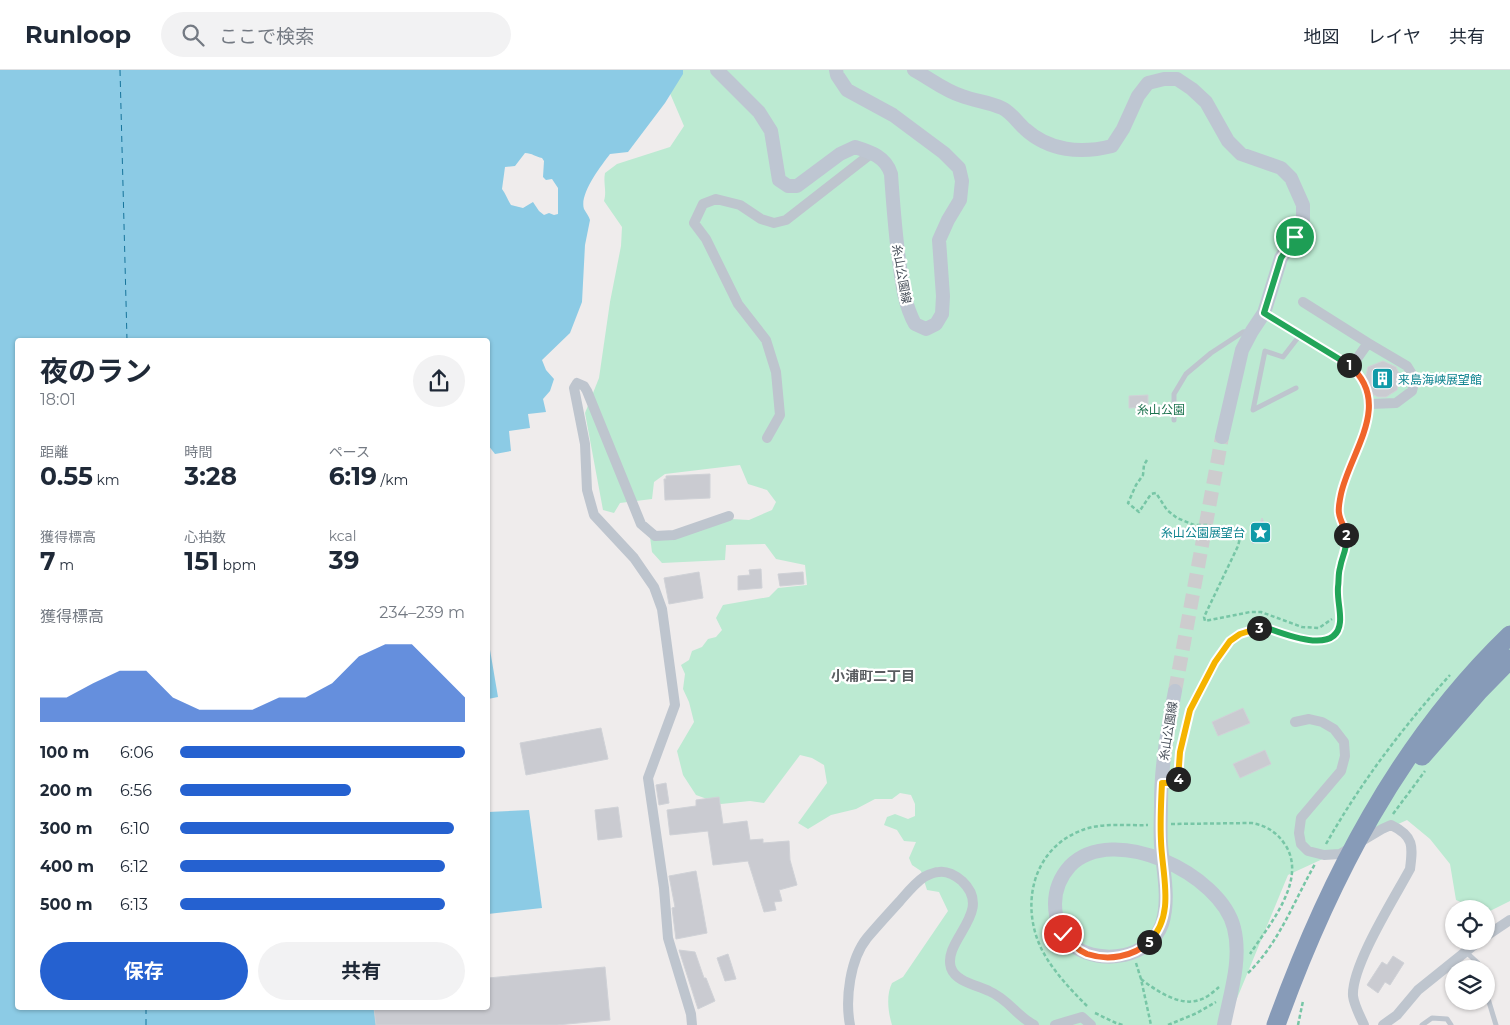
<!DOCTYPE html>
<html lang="ja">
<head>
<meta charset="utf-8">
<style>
	:root { --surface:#fff; --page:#f2f2f3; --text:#1f2937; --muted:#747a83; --line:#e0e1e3; --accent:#2561d0 }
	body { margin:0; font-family:Montserrat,"Noto Sans JP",sans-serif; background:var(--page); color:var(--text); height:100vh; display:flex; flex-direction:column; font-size:19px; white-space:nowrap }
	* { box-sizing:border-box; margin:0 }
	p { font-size:16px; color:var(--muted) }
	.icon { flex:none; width:28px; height:28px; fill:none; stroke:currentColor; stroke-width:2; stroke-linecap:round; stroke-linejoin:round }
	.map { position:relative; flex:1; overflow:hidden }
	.details { position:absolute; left:15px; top:268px; width:475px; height:672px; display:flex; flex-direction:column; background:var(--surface); border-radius:5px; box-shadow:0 1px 4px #0004 }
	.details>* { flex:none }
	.buttons { position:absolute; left:1445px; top:830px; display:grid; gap:10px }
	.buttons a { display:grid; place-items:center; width:50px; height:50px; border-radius:50%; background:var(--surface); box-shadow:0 1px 4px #0004; font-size:25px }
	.pin { position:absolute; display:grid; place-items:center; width:42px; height:42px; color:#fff; margin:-21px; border:2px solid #fff; border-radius:50%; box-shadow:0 1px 5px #0007 }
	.km { position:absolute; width:25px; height:25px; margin:-12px; border-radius:50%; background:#222; color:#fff; font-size:14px; line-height:25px; text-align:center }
	.round { display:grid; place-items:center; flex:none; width:52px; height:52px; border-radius:26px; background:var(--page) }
	.overview { display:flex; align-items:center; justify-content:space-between; height:85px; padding:0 25px }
	h1 { font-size:28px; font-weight:700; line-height:38px }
	.stats { display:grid; grid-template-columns:repeat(3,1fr); gap:8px; height:85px; padding:5px 25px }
	.stats div { display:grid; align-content:center }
	.stats b { font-size:25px; font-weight:700 }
	.stats small { font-size:14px; font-weight:400 }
	.stats p { font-size:14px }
	.chart { height:140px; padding:10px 25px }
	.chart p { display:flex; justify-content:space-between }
	.chart svg { width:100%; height:90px; margin-top:5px; fill:var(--accent); opacity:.7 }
	.button { display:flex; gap:10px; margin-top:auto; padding:10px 25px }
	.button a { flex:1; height:58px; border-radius:30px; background:var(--accent); color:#fff; font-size:20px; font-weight:700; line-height:58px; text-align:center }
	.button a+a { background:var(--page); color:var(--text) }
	ul { padding:0 25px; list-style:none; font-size:16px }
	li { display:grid; grid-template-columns:80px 60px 1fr; align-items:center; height:38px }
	li i { height:12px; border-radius:6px; background:var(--accent) }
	header { display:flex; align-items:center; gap:30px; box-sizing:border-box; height:70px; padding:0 25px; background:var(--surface); border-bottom:1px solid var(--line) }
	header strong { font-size:24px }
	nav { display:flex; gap:28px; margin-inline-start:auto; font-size:18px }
	.search { width:350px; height:45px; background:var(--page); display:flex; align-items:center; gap:12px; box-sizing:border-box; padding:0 18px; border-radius:28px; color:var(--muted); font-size:19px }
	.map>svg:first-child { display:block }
	.green { fill:#bcead2 }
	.water { fill:#8ccbe5; fill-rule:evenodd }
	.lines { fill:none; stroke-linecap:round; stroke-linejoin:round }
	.ferry { stroke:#16749b; stroke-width:1; stroke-dasharray:6 5; stroke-linecap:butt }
	.building { fill:#cacbd1; stroke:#d0d2d7 }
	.secondary-tunnel { stroke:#cdccce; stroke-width:14; stroke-dasharray:14 7; stroke-linecap:butt }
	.path { stroke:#77c6a6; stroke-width:2.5; stroke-dasharray:4 2.5; stroke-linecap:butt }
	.lane { stroke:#bec5ce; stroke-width:5 }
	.street { stroke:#bec5ce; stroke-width:10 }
	.secondary { stroke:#bec6d2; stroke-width:14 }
	.highway { stroke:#879bb8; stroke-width:19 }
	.split-1-casing { stroke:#fff; stroke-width:10 }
	.split-2-casing { stroke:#fff; stroke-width:10 }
	.split-3-casing { stroke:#fff; stroke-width:10 }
	.split-4-casing { stroke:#fff; stroke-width:10 }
	.split-5-casing { stroke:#fff; stroke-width:10 }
	.split-6-casing { stroke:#fff; stroke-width:10 }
	.split-1 { stroke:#22a559; stroke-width:6 }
	.split-2 { stroke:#f0652b; stroke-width:6 }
	.split-3 { stroke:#22a559; stroke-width:6 }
	.split-4 { stroke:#f5b400; stroke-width:6 }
	.split-5 { stroke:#f5b400; stroke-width:6 }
	.split-6 { stroke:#f0652b; stroke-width:6 }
	.labels { text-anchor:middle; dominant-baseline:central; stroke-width:4.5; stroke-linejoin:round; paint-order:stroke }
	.street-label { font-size:12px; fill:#464e58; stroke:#fff }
	.culture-label { font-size:12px; fill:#0d838f; stroke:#fff; text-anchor:start }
	.park-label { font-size:12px; fill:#1d734f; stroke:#fff }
	.neighbourhood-label { font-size:14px; font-weight:bold; fill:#595c60; stroke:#fff }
</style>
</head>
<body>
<header>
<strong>Runloop</strong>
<div class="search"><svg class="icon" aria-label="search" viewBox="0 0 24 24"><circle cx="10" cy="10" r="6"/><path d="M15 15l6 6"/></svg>ここで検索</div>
<nav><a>地図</a><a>レイヤ</a><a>共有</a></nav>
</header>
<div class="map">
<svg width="1510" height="955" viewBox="0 0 1510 955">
	<rect width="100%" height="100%" fill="#efecec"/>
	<!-- green -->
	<path class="green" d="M660,0H1510V831L1486,843V839H1476L1456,830L1450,794L1430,769L1407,750L1288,805L1226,955H892C888,942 886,925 892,913L903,907L948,841L939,822L927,820L921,801L912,795L909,788L916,772L904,771L897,760L884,755L887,747L895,744L908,749L915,746V734L911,725L900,723L892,729H875L856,739L831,745L808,759L798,753L827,713L824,695L812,688L800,685L764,733L750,731L721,734L696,725L683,705L677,681L694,652L689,632L683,619L685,604L681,595L689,590L692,581L702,577L708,569L716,567L722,560L716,548L723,535L769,527L778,518L807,515L805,495L776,489L765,474L726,475L725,490L662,493L652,482L650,467L731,449L749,450L772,440L776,432L767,420L748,414L740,395L665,404L654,412L652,429L620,433L614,443L603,440L585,343L599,308L610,232L621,176L622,157L604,131C607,121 603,113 605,103L617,94L670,77L684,56Z"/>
	<!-- water -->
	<path class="water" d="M0,0H683V4L665,33L628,82L610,84C601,96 579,124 584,139C586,143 589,146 590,150L585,175L582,232L570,263L542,290L546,300L554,309L550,321L543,329L546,342L528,344L530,358L509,361L511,381L495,384L488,375V270H18V938H407L409,955H0ZM525,83C532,83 536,87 542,88L544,91L543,107L546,110L552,109L558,118V144L554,145L549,143L544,145L539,141L533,132L523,138L511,135C507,129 506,124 502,119L505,97L515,96Z
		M488,568L498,627L488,629Z
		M529,740L542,838L488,844V742Z"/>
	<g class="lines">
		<!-- ferry -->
		<path class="ferry" d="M120,0L127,270
			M146,938V955"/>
	</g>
	<!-- building -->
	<path class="building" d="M1383,291L1396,297L1400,306L1397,320L1386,327H1378L1370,323L1365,309L1368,297Z
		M1148,325V337L1129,338V326Z
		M710,404V428L665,430L664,409H666V406Z
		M1262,448L1267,459L1266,463L1264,466L1252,474Z
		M761,499L762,518L738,520V506L750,505L749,500Z
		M699,502L703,528L669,534L664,508Z
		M803,502L804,514L780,516L778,504Z
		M1243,638L1250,653L1218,666L1212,652Z
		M601,658L608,689L526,705L520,673Z
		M1265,680L1271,694L1240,708L1233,694Z
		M666,713L669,733L659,735L656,715Z
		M719,727L723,754L747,751L750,770L763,769V773L789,771L790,790L797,815L779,820L782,831L774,832L776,840L764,842L748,791L713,795L708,761L670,765L667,740L696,736V730Z
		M618,737L622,767L598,770L595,740Z
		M696,801L707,863L676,869L672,838L675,837L669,806Z
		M679,880L695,882L704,908H706L715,931L698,939Z
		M728,884L736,909L725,911L717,888Z
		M1393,886L1404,893L1390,915L1385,912L1378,923L1367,915L1382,892L1387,895Z
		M605,897L610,950L557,955H376L374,938H488V908Z"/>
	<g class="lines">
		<!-- secondary-tunnel -->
		<path class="secondary-tunnel" d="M1175,621L1222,367"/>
		<!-- path -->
		<path class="path" d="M1147,390L1144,395L1143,405L1136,415L1128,433L1139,442L1151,424L1156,423L1167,440L1177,448L1194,455H1209L1218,459L1241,464L1238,476L1204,547L1205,551L1250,542H1261L1302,557L1319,558L1332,549
			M1393,744L1425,701
			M1171,754L1252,753C1267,756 1277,762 1286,776C1307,811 1269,855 1250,884
			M1326,774C1361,712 1403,657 1450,605
			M1136,893L1141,909L1151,955
			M1248,903C1279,873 1294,831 1315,794
			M1141,909C1155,920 1180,937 1199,930C1207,928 1213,922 1219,917
			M1087,936C1070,919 1053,901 1042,880C1020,836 1032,780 1080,761C1100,752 1127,756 1148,755
			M1095,943L1116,953L1123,955
			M1168,955L1197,943L1216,932
			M1298,955L1303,931"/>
		<!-- lane -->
		<path class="lane" d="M1296,318L1253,340L1265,281L1283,287L1300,265
			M1174,350V324L1186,304L1211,283L1243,262L1250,261
			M1163,713H1172L1177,711C1180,701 1178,692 1180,681C1182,668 1185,653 1190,641C1196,624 1217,585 1230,572C1236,565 1254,556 1264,557C1284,558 1317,584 1336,563C1345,553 1338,535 1338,523C1338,515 1338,504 1340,497C1342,490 1347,482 1347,475C1348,463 1340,453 1339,442C1337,431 1342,419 1346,409C1363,364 1388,327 1342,290L1264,243
			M1466,882L1478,893L1479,899
			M1486,922L1496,955
			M1422,955L1432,948L1447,949L1451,955"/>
		<!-- street -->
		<path class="street" d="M1303,232L1368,273L1351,297
			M1368,273L1407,296L1415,309L1412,321L1396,333L1370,334
			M767,368L780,345L776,302L766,270L738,234L706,169L694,153L703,134L716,129L740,135L761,149L774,153L786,150L872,83
			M1295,652L1309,649L1322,652L1334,659L1344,672L1345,686L1341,701L1301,748L1299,763L1301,774L1308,781L1324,785L1340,784L1382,759L1391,755C1414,766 1413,776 1410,799C1395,827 1351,896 1353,926C1354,935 1360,946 1364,955
			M1486,866L1510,850
			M692,955L691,944L668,868L664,818L648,708L675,635L662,539L654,517L634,488L594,445L587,420L585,374L574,318L577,313L584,316L587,321L641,454L655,466L674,465L729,446
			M850,955C845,929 850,889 867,868C878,855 889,843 900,831C907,823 915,813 924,807C928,805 935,802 939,802C947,801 956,806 962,811C995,842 942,870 951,898C956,912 977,915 989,921C1008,929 1017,946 1034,955
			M1055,955L1082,947L1091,955
			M1383,955L1397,945L1418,920L1479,871"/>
		<!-- secondary -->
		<path class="secondary" d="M717,0L759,42L771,61L779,110L788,116H797L840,84L855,77C871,82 886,87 891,104C893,133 895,161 899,190C902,212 904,234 915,254L926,259L936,254L942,244L943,226L939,170L948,150L960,130L962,111L959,98L944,83L893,45L847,20L837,5L836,0
			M914,0C929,8 945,21 962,26C975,31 989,32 1002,38C1011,42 1018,53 1025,59C1049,81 1081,84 1112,76L1123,59L1138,26L1148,13L1164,9H1177L1192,19L1206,32L1228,71L1241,84L1281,98L1291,108L1303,135V150L1295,167L1281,188L1264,243L1252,261L1242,280L1222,367
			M1175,621C1168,658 1161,695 1161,733C1161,747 1160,761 1161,775C1163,800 1170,829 1162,854C1150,888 1102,895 1075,877C1062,867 1055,850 1055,834C1055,819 1061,806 1070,796C1113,752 1221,804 1234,858C1242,890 1230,924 1224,955"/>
		<!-- highway -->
		<path class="highway" d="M1422,686L1478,622L1510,589
			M1276,955C1328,811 1399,672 1510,565"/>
	</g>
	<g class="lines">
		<defs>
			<path id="split-1" d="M1295,167L1281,188L1264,243L1349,295"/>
			<path id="split-2" d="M1346,465C1345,457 1340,451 1339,443C1338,438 1340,429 1341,424C1350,382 1394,333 1349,295"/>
			<path id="split-3" d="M1259,558L1264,557C1282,563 1337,587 1340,552C1341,541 1337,529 1338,517C1339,511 1338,504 1340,498C1342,485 1348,479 1346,465"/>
			<path id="split-4" d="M1178,709L1180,682L1190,640L1215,592L1230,571L1240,564L1259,558"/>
			<path id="split-5" d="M1149,872C1176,845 1162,805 1161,771C1160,752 1161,732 1162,713H1172L1177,711L1178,709"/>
			<path id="split-6" d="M1063,864C1070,872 1077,880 1087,884C1108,891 1133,887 1149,872"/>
		</defs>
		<!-- split-1 casing -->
		<use href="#split-1" class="split-1-casing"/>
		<!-- split-2 casing -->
		<use href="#split-2" class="split-2-casing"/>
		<!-- split-3 casing -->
		<use href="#split-3" class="split-3-casing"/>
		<!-- split-4 casing -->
		<use href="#split-4" class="split-4-casing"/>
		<!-- split-5 casing -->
		<use href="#split-5" class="split-5-casing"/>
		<!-- split-6 casing -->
		<use href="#split-6" class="split-6-casing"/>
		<!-- split-1 -->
		<use href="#split-1" class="split-1"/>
		<!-- split-2 -->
		<use href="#split-2" class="split-2"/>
		<!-- split-3 -->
		<use href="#split-3" class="split-3"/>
		<!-- split-4 -->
		<use href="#split-4" class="split-4"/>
		<!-- split-5 -->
		<use href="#split-5" class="split-5"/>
		<!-- split-6 -->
		<use href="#split-6" class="split-6"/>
	</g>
	<!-- icons -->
	<defs>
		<symbol id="building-square" viewBox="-11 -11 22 22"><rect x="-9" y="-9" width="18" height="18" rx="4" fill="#0f9aa8" stroke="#fff"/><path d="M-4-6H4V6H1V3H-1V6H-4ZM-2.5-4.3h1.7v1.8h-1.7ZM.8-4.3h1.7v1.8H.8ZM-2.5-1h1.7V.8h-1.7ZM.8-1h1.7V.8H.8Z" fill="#fff"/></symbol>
		<symbol id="sight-square" viewBox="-11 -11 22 22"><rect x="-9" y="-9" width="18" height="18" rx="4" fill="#0f9aa8" stroke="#fff"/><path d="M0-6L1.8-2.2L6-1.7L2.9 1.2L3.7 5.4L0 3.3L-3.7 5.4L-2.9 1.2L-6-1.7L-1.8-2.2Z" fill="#fff"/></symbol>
	</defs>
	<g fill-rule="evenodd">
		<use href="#building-square" x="1370" y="296" width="25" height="25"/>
		<use href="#sight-square" x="1248" y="450" width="25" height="25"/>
	</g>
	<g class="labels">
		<!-- street labels -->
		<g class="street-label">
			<text transform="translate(902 204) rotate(80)">糸山公園線</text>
			<text transform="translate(1168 661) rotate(-81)">糸山公園線</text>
		</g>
		<!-- culture labels -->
		<g class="culture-label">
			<text x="1398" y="309">来島海峡展望館</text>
			<text x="1245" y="462" text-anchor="end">糸山公園展望台</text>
		</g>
		<!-- park labels -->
		<g class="park-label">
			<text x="1161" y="339">糸山公園</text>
		</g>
		<!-- neighbourhood labels -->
		<g class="neighbourhood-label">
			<text x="873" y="606">小浦町二丁目</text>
		</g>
	</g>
</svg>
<div class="buttons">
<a><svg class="icon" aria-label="locate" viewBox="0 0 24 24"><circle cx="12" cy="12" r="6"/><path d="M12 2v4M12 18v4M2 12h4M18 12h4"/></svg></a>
<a><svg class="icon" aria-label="layers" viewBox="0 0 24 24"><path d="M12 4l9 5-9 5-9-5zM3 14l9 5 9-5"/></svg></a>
</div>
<div class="pin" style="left:1295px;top:167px;background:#1e9e55"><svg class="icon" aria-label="arrive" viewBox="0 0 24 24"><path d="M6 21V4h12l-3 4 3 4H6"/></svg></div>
<div class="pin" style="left:1063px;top:864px;background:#d93025"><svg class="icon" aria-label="check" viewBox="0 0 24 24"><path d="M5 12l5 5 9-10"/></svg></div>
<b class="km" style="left:1349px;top:295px">1</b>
<b class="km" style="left:1346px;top:465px">2</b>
<b class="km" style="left:1259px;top:558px">3</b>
<b class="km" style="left:1178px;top:709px">4</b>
<b class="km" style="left:1149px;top:872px">5</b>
<section class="details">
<div class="overview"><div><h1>夜のラン</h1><p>18:01</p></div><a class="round"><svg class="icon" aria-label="share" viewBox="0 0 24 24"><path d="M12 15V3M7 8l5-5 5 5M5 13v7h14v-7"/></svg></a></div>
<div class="stats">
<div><p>距離</p><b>0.55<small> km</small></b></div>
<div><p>時間</p><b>3:28</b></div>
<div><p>ペース</p><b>6:19<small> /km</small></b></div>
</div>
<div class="stats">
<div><p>獲得標高</p><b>7<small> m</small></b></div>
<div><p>心拍数</p><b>151<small> bpm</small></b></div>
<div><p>kcal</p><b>39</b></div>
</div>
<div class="chart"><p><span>獲得標高</span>234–239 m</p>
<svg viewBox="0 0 160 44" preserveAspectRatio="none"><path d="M0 44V32L10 32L20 25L30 19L40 19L50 32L60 38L70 38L80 38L90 32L100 32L110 25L120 12L130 6L140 6L150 19L160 32V44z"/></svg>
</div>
<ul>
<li><b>100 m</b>6:06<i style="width:100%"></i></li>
<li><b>200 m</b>6:56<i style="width:60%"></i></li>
<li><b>300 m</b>6:10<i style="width:96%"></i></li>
<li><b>400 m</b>6:12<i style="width:93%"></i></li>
<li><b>500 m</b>6:13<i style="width:93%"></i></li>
</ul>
<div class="button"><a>保存</a><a>共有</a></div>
</section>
</div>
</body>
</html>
